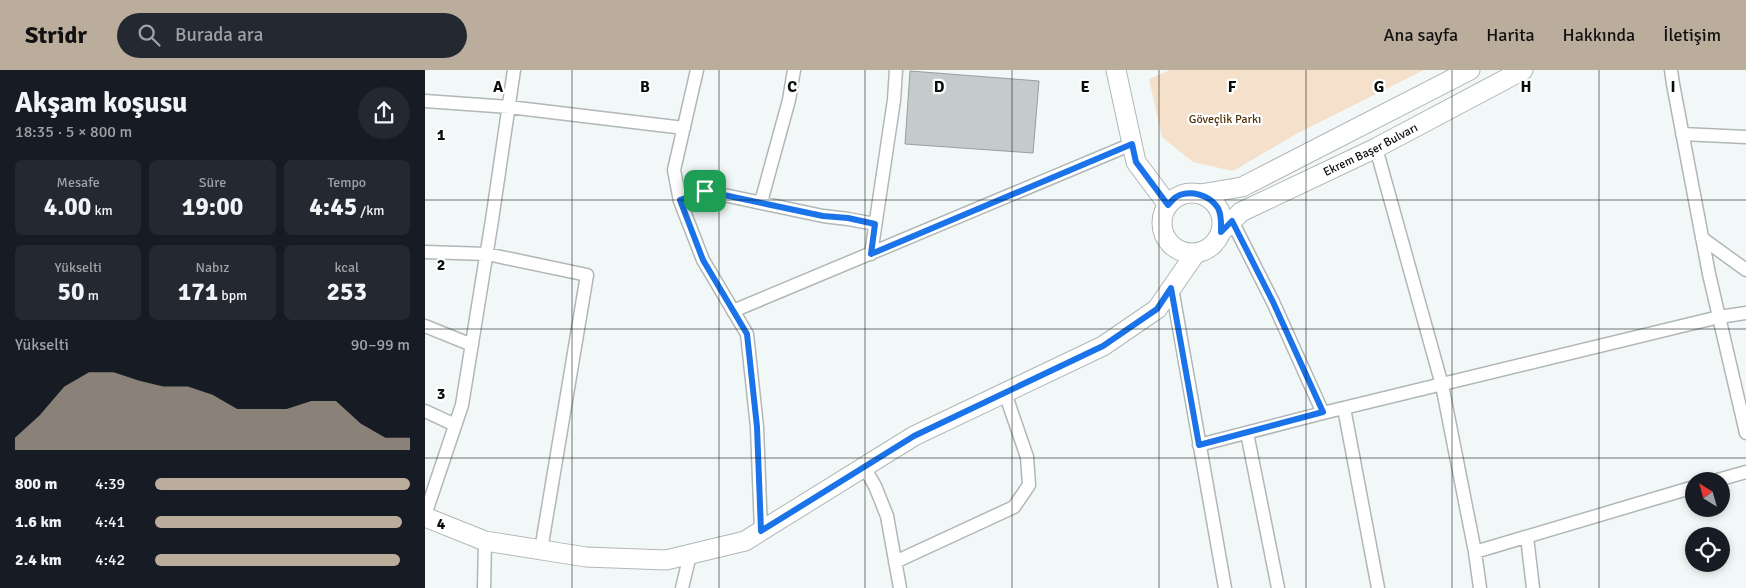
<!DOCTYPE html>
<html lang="tr">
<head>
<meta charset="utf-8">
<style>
	:root { --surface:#171b24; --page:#242831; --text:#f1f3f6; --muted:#9ea1a6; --accent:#bbad9c }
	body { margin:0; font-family:Signika,sans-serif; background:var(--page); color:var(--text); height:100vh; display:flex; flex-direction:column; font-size:19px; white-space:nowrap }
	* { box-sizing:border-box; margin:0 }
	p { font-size:16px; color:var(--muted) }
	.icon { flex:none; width:28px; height:28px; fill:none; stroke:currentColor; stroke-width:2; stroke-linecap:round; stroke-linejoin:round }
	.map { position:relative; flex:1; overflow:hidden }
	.sheet { display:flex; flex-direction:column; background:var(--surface); width:425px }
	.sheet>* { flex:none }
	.needle { width:32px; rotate:323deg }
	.buttons { position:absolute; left:1260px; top:402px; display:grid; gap:10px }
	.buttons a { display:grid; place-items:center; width:45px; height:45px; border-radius:50%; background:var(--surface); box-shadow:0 2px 8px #0003; font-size:25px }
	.pin { position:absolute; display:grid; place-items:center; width:42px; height:42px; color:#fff; margin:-21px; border-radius:10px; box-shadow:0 2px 8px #0006 }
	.round { display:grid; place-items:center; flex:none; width:52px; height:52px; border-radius:26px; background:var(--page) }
	.overview { display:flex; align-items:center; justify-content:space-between; height:85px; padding:0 15px }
	h1 { font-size:28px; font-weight:700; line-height:38px }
	.stats { display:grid; grid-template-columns:repeat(3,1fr); gap:8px; height:85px; padding:5px 15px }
	.stats div { display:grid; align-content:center; border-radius:8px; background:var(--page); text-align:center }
	.stats b { font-size:25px; font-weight:700 }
	.stats small { font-size:14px; font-weight:400 }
	.stats p { font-size:14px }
	.chart { height:140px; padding:10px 15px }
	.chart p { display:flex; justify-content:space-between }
	.chart svg { width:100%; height:90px; margin-top:5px; fill:var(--accent); opacity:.7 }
	ul { padding:0 15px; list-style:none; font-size:16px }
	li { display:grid; grid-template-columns:80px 60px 1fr; align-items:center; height:38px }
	li i { height:12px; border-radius:6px; background:var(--accent) }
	header { display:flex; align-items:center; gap:30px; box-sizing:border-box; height:70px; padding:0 25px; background:var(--accent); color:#111 }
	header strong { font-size:24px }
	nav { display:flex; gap:28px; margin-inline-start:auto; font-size:18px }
	.search { width:350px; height:45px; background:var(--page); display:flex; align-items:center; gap:12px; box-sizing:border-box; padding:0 18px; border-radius:28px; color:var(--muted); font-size:19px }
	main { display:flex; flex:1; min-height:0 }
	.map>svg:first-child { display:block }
	.green { fill:#f5e0cb }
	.building { fill:#c5cbcb; stroke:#989d9d }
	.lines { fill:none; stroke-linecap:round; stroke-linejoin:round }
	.street-casing { stroke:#b1b7b7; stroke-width:15 }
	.secondary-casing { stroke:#b1b7b7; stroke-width:21 }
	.street { stroke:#fff; stroke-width:12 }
	.secondary { stroke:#fff; stroke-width:19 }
	.route-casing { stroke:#fff; stroke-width:10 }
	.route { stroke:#1a73e8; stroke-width:6 }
	.grid { fill:none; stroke:#0a0c0c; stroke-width:1; stroke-opacity:0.55 }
	.labels { text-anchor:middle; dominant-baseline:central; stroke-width:4.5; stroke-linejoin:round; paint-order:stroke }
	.park-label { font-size:12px; fill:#523308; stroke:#fff }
	.street-label { font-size:12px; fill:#0a0c0c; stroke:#fff }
	.grid-label { font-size:16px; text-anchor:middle; font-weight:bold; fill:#0a0c0c; stroke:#fff; stroke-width:4.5; stroke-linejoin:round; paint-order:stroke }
</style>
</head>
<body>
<header>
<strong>Stridr</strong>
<div class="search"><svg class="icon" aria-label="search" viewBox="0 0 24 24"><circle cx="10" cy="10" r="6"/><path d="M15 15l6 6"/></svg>Burada ara</div>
<nav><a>Ana sayfa</a><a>Harita</a><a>Hakkında</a><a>İletişim</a></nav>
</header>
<main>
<section class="sheet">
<div class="overview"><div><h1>Akşam koşusu</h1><p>18:35 · 5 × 800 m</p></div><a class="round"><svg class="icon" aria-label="share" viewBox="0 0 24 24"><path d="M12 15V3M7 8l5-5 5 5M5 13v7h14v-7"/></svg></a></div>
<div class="stats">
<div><p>Mesafe</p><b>4.00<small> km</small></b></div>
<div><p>Süre</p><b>19:00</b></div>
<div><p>Tempo</p><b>4:45<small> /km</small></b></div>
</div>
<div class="stats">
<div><p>Yükselti</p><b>50<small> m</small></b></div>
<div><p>Nabız</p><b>171<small> bpm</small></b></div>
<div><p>kcal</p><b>253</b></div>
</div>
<div class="chart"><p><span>Yükselti</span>90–99 m</p>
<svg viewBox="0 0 160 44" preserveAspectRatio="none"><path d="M0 44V38L10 27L20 13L30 6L40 6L50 10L60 13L70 13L80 17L90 24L100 24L110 24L120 20L130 20L140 31L150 38L160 38V44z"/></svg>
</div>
<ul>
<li><b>800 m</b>4:39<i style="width:100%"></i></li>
<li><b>1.6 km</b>4:41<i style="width:97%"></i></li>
<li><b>2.4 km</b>4:42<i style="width:96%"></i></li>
</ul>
</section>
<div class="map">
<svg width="1321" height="518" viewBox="0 0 1321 518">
	<rect width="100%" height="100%" fill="#f1f8f7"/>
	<!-- green -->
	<path class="green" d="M745,0H999L873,63L808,101L768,92L737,67L724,9Z"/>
	<!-- building -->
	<path class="building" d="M485,1L614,11L608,83L480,74Z"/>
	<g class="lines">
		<defs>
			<path id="street" d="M272,0L249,100L255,131L278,190L322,264L332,357L336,461
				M1246,0L1248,14L1284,204L1321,363
				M0,31L84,37L259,58
				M1257,64L1321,67
				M951,78L1017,315L1050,482L1055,518
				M255,131L280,121L398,146L423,149L450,154
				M336,132L364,30L369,0
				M807,151L848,232L898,343
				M1277,168L1321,200
				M0,182L62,184L162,205L116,480
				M446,184L469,30L471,0
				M747,218L800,518
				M308,241L707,74
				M0,256L47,275
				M919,338L953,518
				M0,341L30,355
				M822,363L853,518
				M774,375L898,343L1294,247L1321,243
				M439,397L450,416L462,446L475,518
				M1289,411L1321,402
				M0,445L37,335L67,150L89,0
				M1102,467L1108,518
				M1050,482L1269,417
				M470,492L589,437L604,415L602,387L580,323
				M59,518L60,471
				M257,518L265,485"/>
			<g id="secondary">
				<path d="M691,0L711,92L743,135"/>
				<circle cx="767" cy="153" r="30"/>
				<path d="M775,124L817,117L1045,0"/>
				<path id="s1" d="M796,162L816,142L951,78L1098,0"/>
				<path d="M0,447L60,471L161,487L241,490L320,471L489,366L678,276L732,239L770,184"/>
			</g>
		</defs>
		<!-- street casing -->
		<use href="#street" class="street-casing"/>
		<!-- secondary casing -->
		<use href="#secondary" class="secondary-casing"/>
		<!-- street -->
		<use href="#street" class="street"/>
		<!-- secondary -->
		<use href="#secondary" class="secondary"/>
	</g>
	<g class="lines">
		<defs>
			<path id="route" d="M707,74L711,92L743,135C745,133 748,129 751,127C765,119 785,125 793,138C797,146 796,154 796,162L807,151L848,232L898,342L774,375L746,218L732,239L678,276L489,366L336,461L332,357L322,264L278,190L255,130L280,121L398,146L423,148L450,154L446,184Z"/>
		</defs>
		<!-- route casing -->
		<use href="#route" class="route-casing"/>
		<!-- route -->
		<use href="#route" class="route"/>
	</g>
	<!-- grid -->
	<path class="grid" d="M147,0V518M294,0V518M440,0V518M587,0V518M734,0V518M881,0V518M1027,0V518M1174,0V518M0,130H1321M0,259H1321M0,388H1321"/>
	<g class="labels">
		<!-- park labels -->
		<g class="park-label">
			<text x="800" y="49">Göveçlik Parkı</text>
		</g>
		<!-- street labels -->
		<g class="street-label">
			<text stroke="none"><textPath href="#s1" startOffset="172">Ekrem Başer Bulvarı</textPath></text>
		</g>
	</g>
	<g class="grid-label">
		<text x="73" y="22">A</text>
		<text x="220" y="22">B</text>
		<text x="367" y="22">C</text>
		<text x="514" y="22">D</text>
		<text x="660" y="22">E</text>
		<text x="807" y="22">F</text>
		<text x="954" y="22">G</text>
		<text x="1101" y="22">H</text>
		<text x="1248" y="22">I</text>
		<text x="16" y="70">1</text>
		<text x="16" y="200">2</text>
		<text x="16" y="329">3</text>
		<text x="16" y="459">4</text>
	</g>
</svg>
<div class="buttons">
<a><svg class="needle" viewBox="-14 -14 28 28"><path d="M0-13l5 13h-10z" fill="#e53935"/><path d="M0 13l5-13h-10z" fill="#9ea1a6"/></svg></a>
<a><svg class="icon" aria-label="locate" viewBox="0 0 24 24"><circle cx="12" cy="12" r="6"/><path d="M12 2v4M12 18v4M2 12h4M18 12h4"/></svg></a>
</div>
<div class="pin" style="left:280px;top:121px;background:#1e9e55"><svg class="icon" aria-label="arrive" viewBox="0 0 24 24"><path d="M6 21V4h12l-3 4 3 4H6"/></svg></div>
</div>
</main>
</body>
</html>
